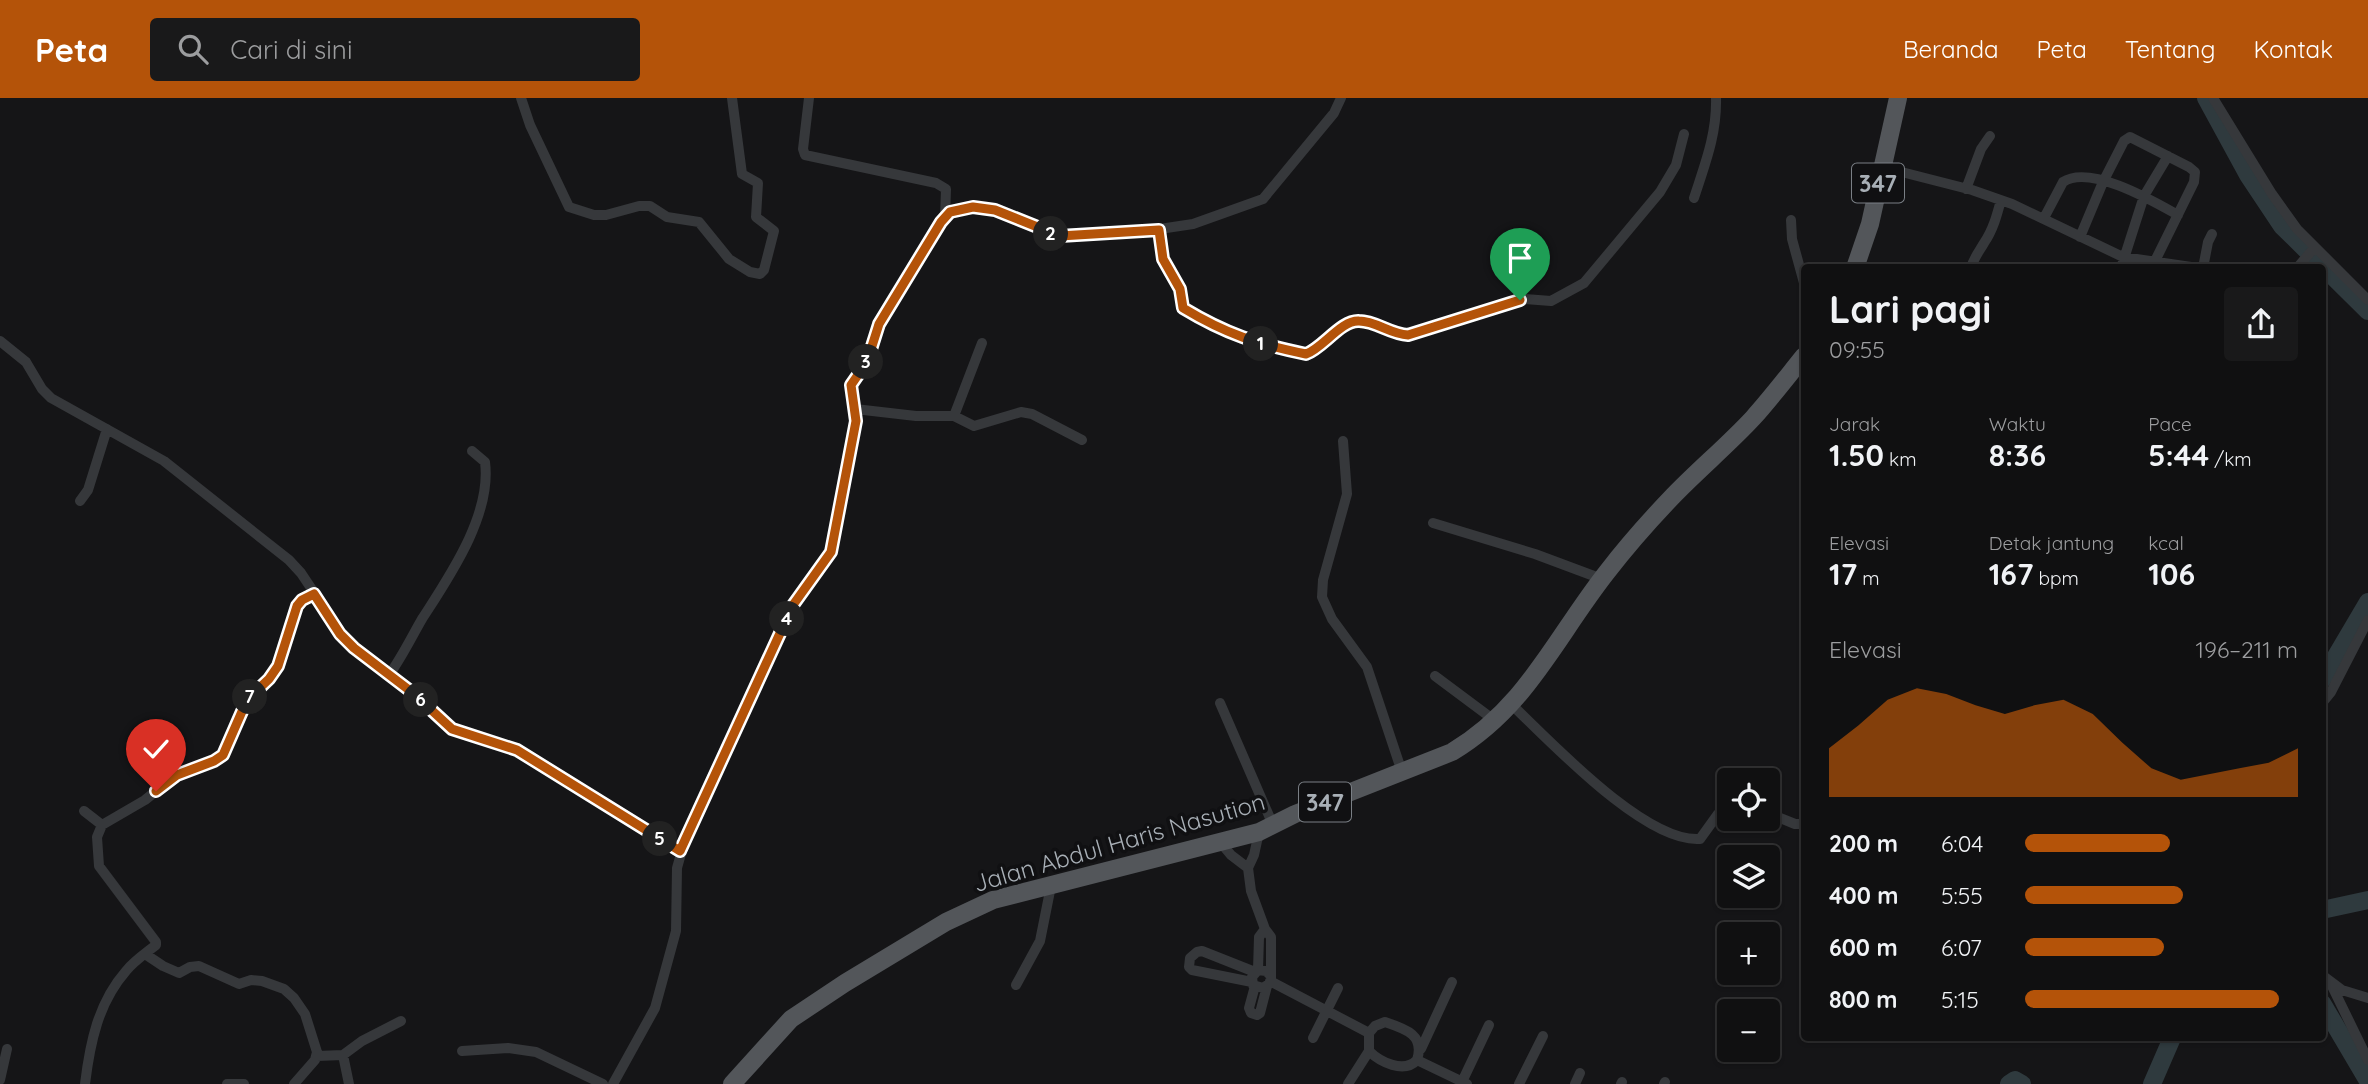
<!DOCTYPE html>
<html lang="id">
<head>
<meta charset="utf-8">
<style>
	:root { --surface:#101011; --page:#19191a; --text:#f1f3f6; --muted:#9c9d9f; --line:#303031; --accent:#b45309 }
	body { margin:0; font-family:Quicksand,sans-serif; background:var(--page); color:var(--text); height:100vh; display:flex; flex-direction:column; font-size:26px; white-space:nowrap }
	* { box-sizing:border-box; margin:0 }
	p { font-size:23px; color:var(--muted) }
	.icon { flex:none; width:38px; height:38px; fill:none; stroke:currentColor; stroke-width:2; stroke-linecap:round; stroke-linejoin:round }
	.map { position:relative; flex:1; overflow:hidden }
	.side { position:absolute; left:1801px; top:166px; width:525px; height:777px; display:flex; flex-direction:column; background:var(--surface); border-radius:7px; box-shadow:0 2px 5px #0004,0 0 0 2px var(--line) }
	.side>* { flex:none }
	.fabs { position:absolute; left:1717px; top:670px; display:grid; gap:14px }
	.fabs a { display:grid; place-items:center; width:63px; height:63px; border-radius:7px; background:var(--surface); box-shadow:0 2px 5px #0004,0 0 0 2px var(--line); font-size:35px }
	.pin { position:absolute; display:grid; place-items:center; width:60px; height:60px; color:#fff; margin:-72px -30px; border-radius:50% 50% 50% 0; rotate:-45deg; box-shadow:0 0 7px #0007 }
	.pin .icon { rotate:45deg }
	.km { position:absolute; width:35px; height:35px; margin:-18px; border-radius:50%; background:#222; color:#fff; font-size:19px; line-height:35px; text-align:center }
	.round { display:grid; place-items:center; flex:none; width:74px; height:74px; border-radius:7px; background:var(--page) }
	.headline { display:flex; align-items:center; justify-content:space-between; height:119px; padding:0 28px }
	h1 { font-size:38px; font-weight:700; line-height:52px }
	.figures { display:grid; grid-template-columns:repeat(3,1fr); gap:10px; height:119px; padding:7px 28px }
	.figures div { display:grid; align-content:center }
	.figures b { font-size:30px; font-weight:700 }
	.figures small { font-size:19px; font-weight:400 }
	.figures p { font-size:19px }
	.chart { height:196px; padding:14px 28px }
	.chart p { display:flex; justify-content:space-between }
	.chart svg { width:100%; height:126px; margin-top:7px; fill:var(--accent); opacity:.7 }
	ul { padding:0 28px; list-style:none; font-size:23px }
	li { display:grid; grid-template-columns:112px 84px 1fr; align-items:center; height:52px }
	li i { height:18px; border-radius:9px; background:var(--accent) }
	header { display:flex; align-items:center; gap:42px; box-sizing:border-box; height:98px; padding:0 35px; background:var(--accent); color:#fff }
	header strong { font-size:33px }
	nav { display:flex; gap:38px; margin-inline-start:auto; font-size:24px }
	.search { width:490px; height:63px; background:var(--page); display:flex; align-items:center; gap:18px; box-sizing:border-box; padding:0 24px; border-radius:7px; color:var(--muted); font-size:26px }
	.map>svg:first-child { display:block }
	.lines { fill:none; stroke-linecap:round; stroke-linejoin:round }
	.river { stroke:#2f3a3e; stroke-width:18 }
	.minor { stroke:#36383b; stroke-width:10 }
	.primary { stroke:#53565a; stroke-width:18 }
	.route-casing { stroke:#fff; stroke-width:14 }
	.route { stroke:#b45309; stroke-width:9 }
	.labels { text-anchor:middle; dominant-baseline:central; stroke-width:7; stroke-linejoin:round; paint-order:stroke }
	.shield { fill:#101012; stroke:#7a7f85; stroke-width:2 }
	.shield-label { font-size:23px; font-weight:bold; fill:#a8afb6 }
	.street-label { font-size:24px; fill:#a8afb6; stroke:#101012 }
</style>
</head>
<body>
<header>
<strong>Peta</strong>
<div class="search"><svg class="icon" aria-label="search" viewBox="0 0 24 24"><circle cx="10" cy="10" r="6"/><path d="M15 15l6 6"/></svg>Cari di sini</div>
<nav><a>Beranda</a><a>Peta</a><a>Tentang</a><a>Kontak</a></nav>
</header>
<div class="map">
<svg width="2368" height="986" viewBox="0 0 2368 986">
	<rect width="100%" height="100%" fill="#151517"/>
	<g class="lines">
		<!-- river -->
		<path class="river" d="M2206,0L2248,77L2282,128L2368,213
			M2322,582L2368,504
			M2322,812L2368,802
			M2322,905L2368,983
			M2009,986L2015,982L2022,986
			M2152,986L2172,940"/>
		<!-- minor -->
		<path class="minor" d="M521,0L530,27L569,109L594,117H606L639,108H650L667,119L699,124L729,161L750,174L760,176L764,172L774,133L756,119L758,85L742,76L732,0
			M809,0L803,51L805,57L936,85L946,91L945,120
			M2213,0L2272,96L2297,131L2368,202
			M1882,69L1972,92L2012,106L2123,159L2198,170
			M1966,91L1981,51L1990,38
			M1694,100C1705,66 1717,36 1716,0
			M2044,120L2063,84C2090,66 2153,103 2178,117
			M1791,122L1792,141L1804,185
			M1159,132L1163,161L1180,191L1183,210C1221,233 1263,253 1308,255L1350,224C1370,219 1388,236 1408,237L1509,204L1525,201L1551,203L1584,185L1660,94L1676,67L1684,36
			M2080,139L2103,84L2124,43L2130,39L2189,69L2195,74L2194,84L2155,163
			M1971,170C1974,159 1979,154 1984,145C1993,132 1997,117 2001,102
			M2121,170L2144,98L2168,58
			M2203,170L2208,144L2212,136
			M2297,170L2315,149
			M0,243L26,264L42,291L51,300L164,363L289,462L301,475L347,544L413,595L447,627L459,635L517,652L680,753
			M855,311L916,318H954L974,328L1021,314L1032,316L1082,342
			M954,318L982,245
			M1343,343L1347,396L1323,482L1322,499L1332,521L1367,569L1402,674
			M80,403L88,392L107,331
			M1433,425L1535,456L1602,481
			M389,577C402,559 411,540 422,521C449,479 492,417 485,364L472,353
			M1435,578L1494,622
			M1220,605L1273,727
			M2322,605L2331,594L2368,522
			M1511,606C1550,643 1645,745 1700,741L1718,716L1729,708
			M84,713L102,727L97,739L99,768L156,844V847C146,855 134,863 126,873C98,905 90,945 85,986
			M1768,715L1795,726H1804
			M102,727L145,702L177,676L214,663L223,657L247,602L269,581L278,568L297,508L314,496
			M1259,734L1254,757L1248,770L1251,793L1265,831L1271,839V881L1269,886L1263,890L1253,887L1252,879L1258,872L1266,873L1270,877
			M1221,745L1231,757L1248,770
			M145,856L163,868L179,875L190,869L199,868L239,886L251,882L262,883L284,891L294,900L305,916L317,954L315,962L294,986
			M1258,872L1259,839L1265,831
			M2322,877L2342,892L2368,900
			M1270,883L1369,935L1375,928L1385,924C1406,931 1425,937 1417,962L1467,986
			M1252,884L1192,872L1189,869L1190,860L1197,854L1202,853L1255,874
			M2331,886L2368,962
			M1016,887L1040,843L1051,788
			M1255,888L1249,910L1251,915L1257,917L1260,915L1267,888
			M1369,935V953C1380,964 1404,976 1417,962
			M1313,940L1338,890
			M1421,951L1452,884
			M462,953L508,950L536,954L603,986
			M317,958L343,957
			M0,982L7,951
			M227,986H244
			M349,986L343,957L362,943L401,923
			M613,986L655,910L676,833L677,770L686,738L793,507L825,464L833,447L856,323L851,287L867,263L879,226L941,123L950,114L973,109L995,112L1047,134L1066,138L1153,132L1193,126L1263,101L1334,15L1341,0
			M1348,986L1369,953
			M1461,986L1489,927
			M1519,986L1543,938
			M1575,986L1580,975
			M1621,986L1622,984
			M1664,986L1665,984"/>
		<!-- primary -->
		<path class="primary" d="M1855,170L1870,126L1898,0
			M732,986L791,921L845,885L946,824L993,802L1259,734L1295,716L1452,654C1527,609 1555,540 1607,474C1627,448 1650,422 1673,398C1699,371 1728,347 1753,320C1771,300 1787,279 1804,258"/>
	</g>
	<g class="lines">
		<defs>
			<path id="route" d="M156,693L177,677L214,663L223,657L247,602L269,581L278,568L297,508L302,502L314,496L340,536L354,550L413,595L452,631L517,652L680,753L793,507L831,454L856,323L851,287L867,264L879,226L941,124L950,114L973,109L995,112L1060,138L1159,132L1163,161L1180,191L1183,210C1226,236 1257,246 1306,256C1323,250 1341,222 1359,223C1376,223 1390,236 1408,237L1520,202"/>
		</defs>
		<!-- route casing -->
		<use href="#route" class="route-casing"/>
		<!-- route -->
		<use href="#route" class="route"/>
	</g>
	<g class="labels">
		<!-- shield labels -->
		<g class="shield">
			<rect x="1852" y="65.5" width="52" height="39" rx="5"/>
			<rect x="1299" y="684.5" width="52" height="39" rx="5"/>
		</g>
		<g class="shield-label">
			<text x="1878" y="85">347</text>
			<text x="1325" y="704">347</text>
		</g>
		<!-- street labels -->
		<g class="street-label">
			<text transform="translate(1119 744) rotate(-16)">Jalan Abdul Haris Nasution</text>
		</g>
	</g>
</svg>
<div class="fabs">
<a><svg class="icon" aria-label="locate" viewBox="0 0 24 24"><circle cx="12" cy="12" r="6"/><path d="M12 2v4M12 18v4M2 12h4M18 12h4"/></svg></a>
<a><svg class="icon" aria-label="layers" viewBox="0 0 24 24"><path d="M12 4l9 5-9 5-9-5zM3 14l9 5 9-5"/></svg></a>
<a>+</a>
<a>−</a>
</div>
<div class="pin" style="left:1520px;top:202px;background:#1e9e55"><svg class="icon" aria-label="arrive" viewBox="0 0 24 24"><path d="M6 21V4h12l-3 4 3 4H6"/></svg></div>
<div class="pin" style="left:156px;top:693px;background:#d93025"><svg class="icon" aria-label="check" viewBox="0 0 24 24"><path d="M5 12l5 5 9-10"/></svg></div>
<b class="km" style="left:1261px;top:246px">1</b>
<b class="km" style="left:1051px;top:136px">2</b>
<b class="km" style="left:866px;top:264px">3</b>
<b class="km" style="left:787px;top:521px">4</b>
<b class="km" style="left:660px;top:741px">5</b>
<b class="km" style="left:421px;top:602px">6</b>
<b class="km" style="left:250px;top:599px">7</b>
<section class="side">
<div class="headline"><div><h1>Lari pagi</h1><p>09:55</p></div><a class="round"><svg class="icon" aria-label="share" viewBox="0 0 24 24"><path d="M12 15V3M7 8l5-5 5 5M5 13v7h14v-7"/></svg></a></div>
<div class="figures">
<div><p>Jarak</p><b>1.50<small> km</small></b></div>
<div><p>Waktu</p><b>8:36</b></div>
<div><p>Pace</p><b>5:44<small> /km</small></b></div>
</div>
<div class="figures">
<div><p>Elevasi</p><b>17<small> m</small></b></div>
<div><p>Detak jantung</p><b>167<small> bpm</small></b></div>
<div><p>kcal</p><b>106</b></div>
</div>
<div class="chart"><p><span>Elevasi</span>196–211 m</p>
<svg viewBox="0 0 160 44" preserveAspectRatio="none"><path d="M0 44V27L10 19L20 10L30 6L40 8L50 12L60 15L70 12L80 10L90 15L100 25L110 34L120 38L130 36L140 34L150 32L160 27V44z"/></svg>
</div>
<ul>
<li><b>200 m</b>6:04<i style="width:53%"></i></li>
<li><b>400 m</b>5:55<i style="width:58%"></i></li>
<li><b>600 m</b>6:07<i style="width:51%"></i></li>
<li><b>800 m</b>5:15<i style="width:93%"></i></li>
</ul>
</section>
</div>
</body>
</html>
